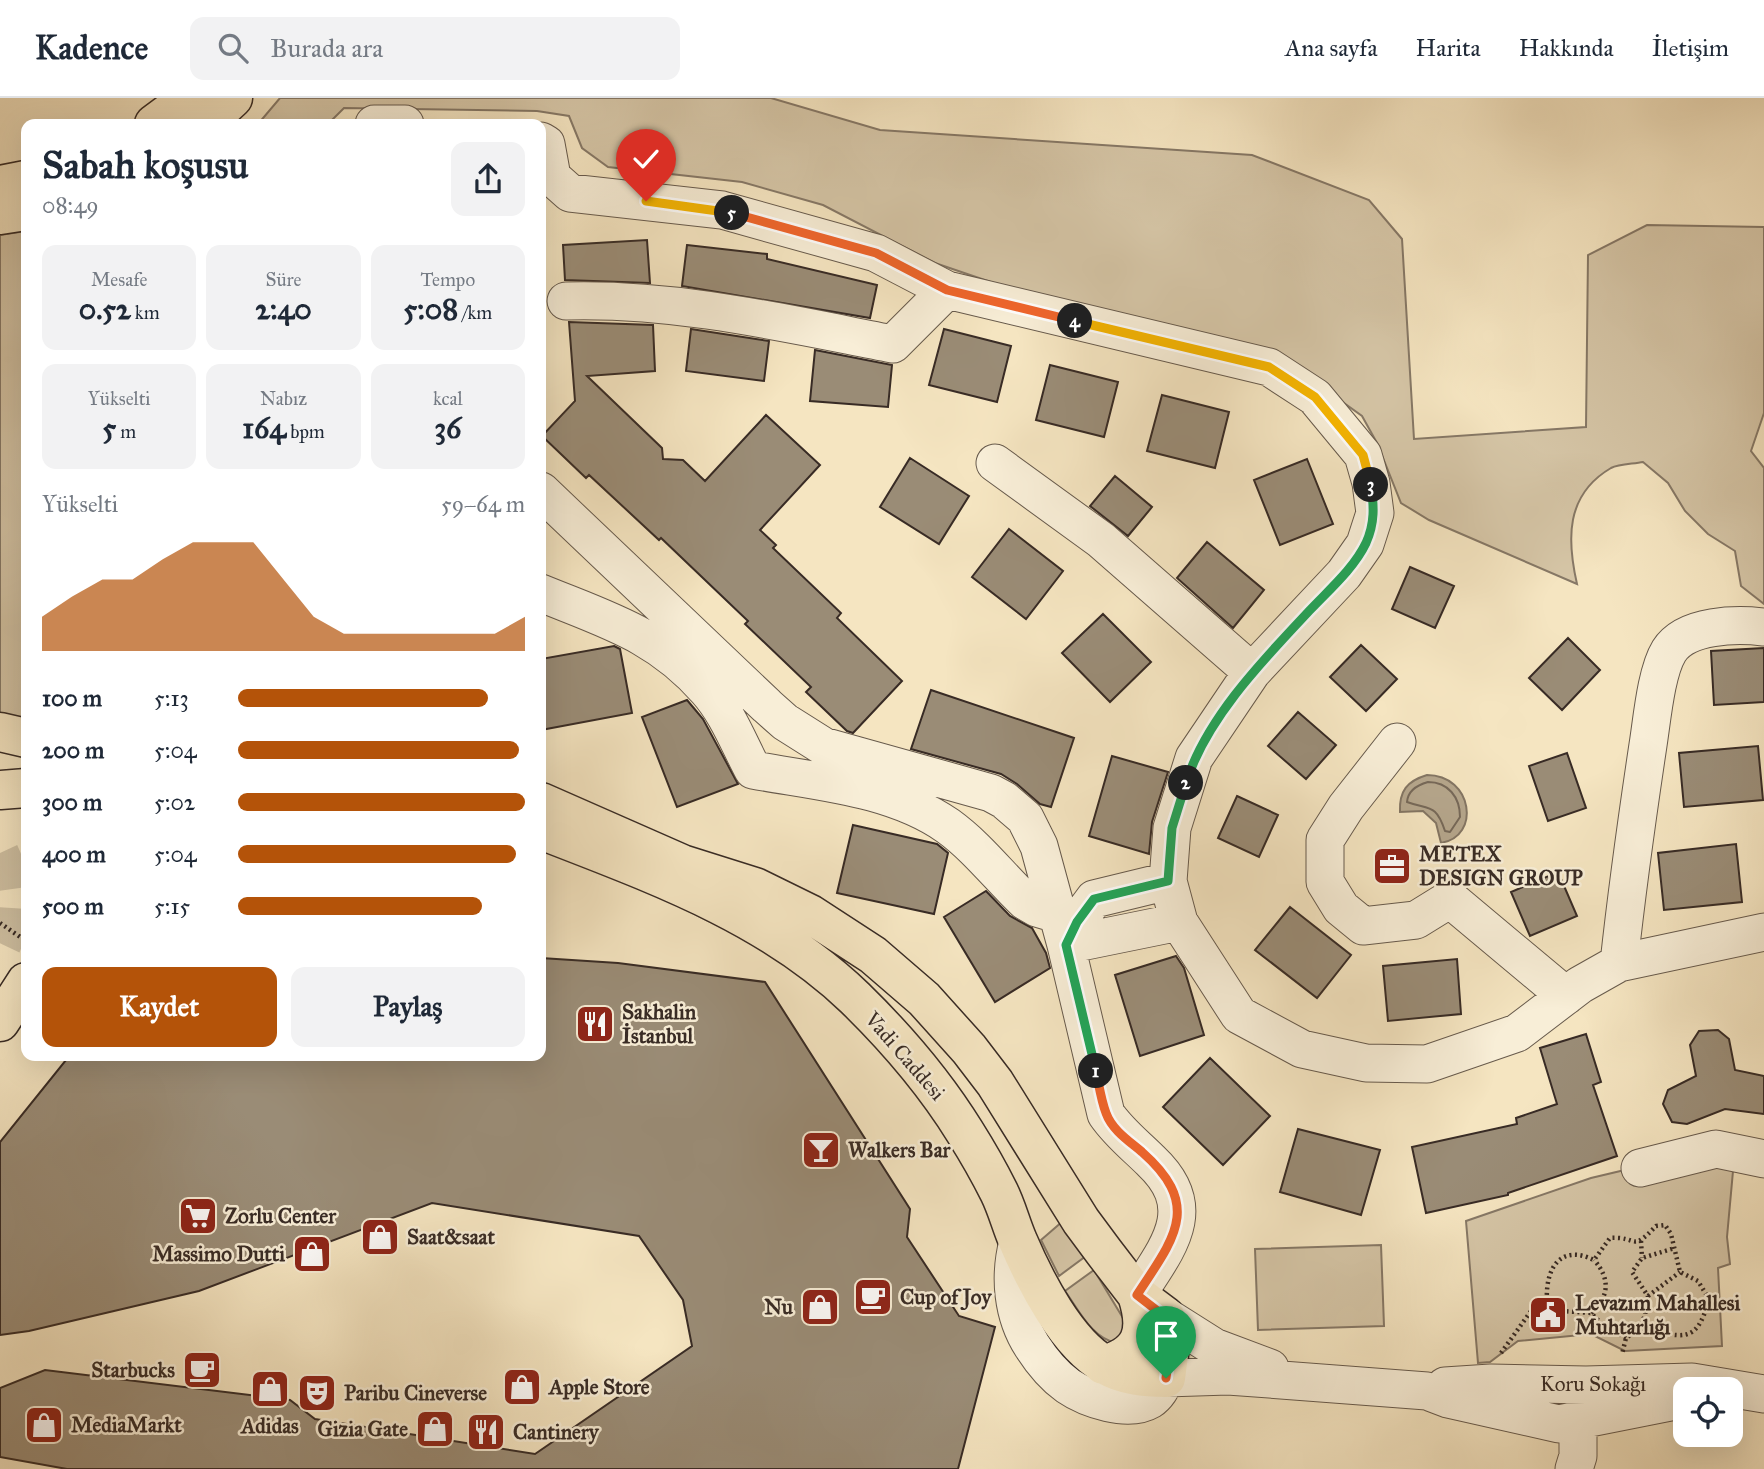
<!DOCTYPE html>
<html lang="tr">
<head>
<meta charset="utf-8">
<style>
	:root { --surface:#fff; --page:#f2f2f3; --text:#1f2937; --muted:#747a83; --line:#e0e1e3; --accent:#b45309 }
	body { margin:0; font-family:"IM FELL Great Primer",serif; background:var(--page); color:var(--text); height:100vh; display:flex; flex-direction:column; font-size:26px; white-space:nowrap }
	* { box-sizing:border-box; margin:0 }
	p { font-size:23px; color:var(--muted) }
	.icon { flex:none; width:38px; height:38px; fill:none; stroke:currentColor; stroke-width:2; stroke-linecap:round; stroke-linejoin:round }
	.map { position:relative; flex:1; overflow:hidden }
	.details { position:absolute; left:21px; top:21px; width:525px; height:942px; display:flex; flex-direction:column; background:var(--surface); border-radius:14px; box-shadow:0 7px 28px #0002 }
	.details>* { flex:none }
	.buttons { position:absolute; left:1673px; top:1279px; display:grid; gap:14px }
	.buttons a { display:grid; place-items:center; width:70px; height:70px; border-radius:14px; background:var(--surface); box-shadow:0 7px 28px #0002; font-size:35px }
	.pin { position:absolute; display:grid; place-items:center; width:60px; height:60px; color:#fff; margin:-72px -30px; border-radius:50% 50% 50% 0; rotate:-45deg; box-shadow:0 0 7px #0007 }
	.pin .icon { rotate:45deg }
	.km { position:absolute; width:35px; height:35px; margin:-18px; border-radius:50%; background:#222; color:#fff; font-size:19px; line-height:35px; text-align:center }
	.round { display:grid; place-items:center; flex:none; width:74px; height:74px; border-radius:14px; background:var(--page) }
	.head { display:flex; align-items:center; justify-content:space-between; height:119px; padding:0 21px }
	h1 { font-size:38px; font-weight:700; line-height:52px }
	.stats { display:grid; grid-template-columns:repeat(3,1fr); gap:10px; height:119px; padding:7px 21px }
	.stats div { display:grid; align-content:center; border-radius:14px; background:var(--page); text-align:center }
	.stats b { font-size:30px; font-weight:700 }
	.stats small { font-size:19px; font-weight:400 }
	.stats p { font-size:19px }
	.chart { height:196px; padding:14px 21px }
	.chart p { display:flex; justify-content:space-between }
	.chart svg { width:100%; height:126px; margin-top:7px; fill:var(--accent); opacity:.7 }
	.primary-button { display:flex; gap:14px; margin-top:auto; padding:14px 21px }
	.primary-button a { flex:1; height:80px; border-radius:14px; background:var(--accent); color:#fff; font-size:28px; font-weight:700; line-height:80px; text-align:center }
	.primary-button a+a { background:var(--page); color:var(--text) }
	ul { padding:0 21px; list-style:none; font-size:23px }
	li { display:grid; grid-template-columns:112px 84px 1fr; align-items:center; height:52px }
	li i { height:18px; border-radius:9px; background:var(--accent) }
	header { display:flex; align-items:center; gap:42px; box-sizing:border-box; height:98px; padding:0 35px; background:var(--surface); border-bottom:2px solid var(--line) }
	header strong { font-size:33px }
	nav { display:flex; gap:38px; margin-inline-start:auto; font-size:24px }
	.search { width:490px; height:63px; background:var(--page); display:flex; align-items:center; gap:18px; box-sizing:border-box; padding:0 24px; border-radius:14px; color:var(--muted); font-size:26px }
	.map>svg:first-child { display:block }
	.green { fill:#d5c5a6; stroke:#867866; stroke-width:2 }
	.water { fill:#b5a68c; stroke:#837563; stroke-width:2 }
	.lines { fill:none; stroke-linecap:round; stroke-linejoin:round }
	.shore { stroke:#766858; stroke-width:2 }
	.building { fill:#9a8c76; stroke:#382b25; stroke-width:2 }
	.major-tunnel { stroke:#cfc0a2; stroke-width:38; stroke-dasharray:38 19; stroke-linecap:butt }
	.minor-casing { stroke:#675a4c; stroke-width:39 }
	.major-casing { stroke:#382b25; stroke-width:41 }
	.path { stroke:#382b25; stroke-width:4.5; stroke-dasharray:2 3.5; stroke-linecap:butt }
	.minor { stroke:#f8eed7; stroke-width:37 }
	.major { stroke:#f5e5c1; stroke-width:38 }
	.split-1-casing { stroke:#fff; stroke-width:14 }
	.split-2-casing { stroke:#fff; stroke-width:14 }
	.split-3-casing { stroke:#fff; stroke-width:14 }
	.split-4-casing { stroke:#fff; stroke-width:14 }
	.split-5-casing { stroke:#fff; stroke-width:14 }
	.split-6-casing { stroke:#fff; stroke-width:14 }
	.split-1 { stroke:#f0652b; stroke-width:9 }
	.split-2 { stroke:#22a559; stroke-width:9 }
	.split-3 { stroke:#22a559; stroke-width:9 }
	.split-4 { stroke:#f5b400; stroke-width:9 }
	.split-5 { stroke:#f0652b; stroke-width:9 }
	.split-6 { stroke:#f5b400; stroke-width:9 }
	.labels { text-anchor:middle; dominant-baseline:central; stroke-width:5; stroke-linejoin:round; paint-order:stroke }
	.poi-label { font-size:21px; font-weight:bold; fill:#382b25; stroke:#f8eed7; text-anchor:start }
	.street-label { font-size:21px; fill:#382b25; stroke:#f8eed7 }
</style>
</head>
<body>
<header>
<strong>Kadence</strong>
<div class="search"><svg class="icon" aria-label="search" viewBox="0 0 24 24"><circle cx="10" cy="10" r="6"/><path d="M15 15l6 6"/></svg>Burada ara</div>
<nav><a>Ana sayfa</a><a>Harita</a><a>Hakkında</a><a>İletişim</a></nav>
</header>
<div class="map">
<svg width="1764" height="1371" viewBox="0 0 1764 1371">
	<rect width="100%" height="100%" fill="#f5e5c1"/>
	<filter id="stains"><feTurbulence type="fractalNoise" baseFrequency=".00286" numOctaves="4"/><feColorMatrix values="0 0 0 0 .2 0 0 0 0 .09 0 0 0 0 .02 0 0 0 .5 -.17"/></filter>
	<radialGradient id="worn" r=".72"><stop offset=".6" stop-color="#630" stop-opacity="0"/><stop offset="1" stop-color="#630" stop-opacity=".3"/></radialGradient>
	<!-- green -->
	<path class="green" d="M280,0H771L880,32L1252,57L1369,102L1402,141L1414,341L1586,329L1588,157L1647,127L1764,129V315L1751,353L1764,370V506L1741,488L1735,453L1708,436L1685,413L1668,385L1643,364C1633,366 1619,366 1611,370C1565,397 1567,442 1577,486L1429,422L1401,405L1377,345L1362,318L1281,260L1017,193L935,165L823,107L742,84L608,69L582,50L569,18L537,13L344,10L328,26H258Z
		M26,133V628L0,622V137Z
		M1709,1058L1733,1073L1727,1139L1730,1166L1718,1170L1722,1248L1625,1253L1591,1236L1518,1243L1490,1264L1478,1265L1466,1123L1591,1080L1650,1066Z
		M1063,1123L1086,1158L1059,1178L1041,1142Z
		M1381,1147L1384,1228L1258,1232L1255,1151Z
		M1094,1172L1129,1230L1117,1245C1092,1241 1079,1212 1065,1193Z"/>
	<!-- water -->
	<path class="water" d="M1427,677C1473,677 1481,739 1441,745L1436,725L1423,713L1400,714C1399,693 1407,683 1427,677Z"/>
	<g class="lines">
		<!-- shore -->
		<path class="shore" d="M1428,684C1448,684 1460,699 1460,719L1450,734L1445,733C1436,705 1429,712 1407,704C1408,692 1417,687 1428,684Z"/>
	</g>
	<!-- building -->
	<path class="building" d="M647,142L650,185L565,182L563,147Z
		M687,147L767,156V161L877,187L870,220L682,188Z
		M569,224L653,227L655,273L587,278L662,350L663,361L683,362L705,383L766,317L820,367L760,432L776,447L773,450L841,515L837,520L902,583L853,635L847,633L806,594L811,589L745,526L748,523L661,440L659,442L589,377L586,380L542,338L575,303Z
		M691,231L769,243L764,283L686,273Z
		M944,231L1011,248L997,304L929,287Z
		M815,252L892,267L888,309L810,303Z
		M1050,267L1118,284L1104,339L1036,322Z
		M1162,297L1229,314L1215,370L1147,353Z
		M910,360L969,398L939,446L880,409Z
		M1307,361L1333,426L1280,447L1254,382Z
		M1115,378L1152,409L1128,438L1090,408Z
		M1009,431L1063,473L1026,521L972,479Z
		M1207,444L1264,492L1233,530L1177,480Z
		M1410,469L1454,488L1435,530L1392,511Z
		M1103,516L1151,564L1110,604L1062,555Z
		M1568,540L1600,572L1562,612L1529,580Z
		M1361,547L1397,581L1366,613L1330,579Z
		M614,548L620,551L632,615L541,632V561Z
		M1764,550V604L1714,607L1711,553Z
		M931,592L1074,640L1051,709L1040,706L1017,686L1001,676L911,651Z
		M687,602L703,621L738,686L677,709L642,619Z
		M1298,614L1336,647L1306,681L1268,648Z
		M1758,648L1763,702L1684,709L1679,655Z
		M1567,655L1586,710L1548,723L1529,668Z
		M1112,658L1168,674L1152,724L1149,756L1089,738Z
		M1237,698L1278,717L1259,759L1218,740Z
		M853,727L937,746L948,755L934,816L837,795Z
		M1736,746L1742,804L1664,812L1658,755Z
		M1558,774L1577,818L1530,838L1511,794Z
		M986,793L1010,818L1032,830L1046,855L1050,870L995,904L944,819Z
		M1290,809L1351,857L1317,900L1255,852Z
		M1176,858L1184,870L1204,937L1140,958L1115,877Z
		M541,860L618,865L765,884L910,1111L907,1139L959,1218L995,1229L958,1371H67L0,1359V1290L45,1272L290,1302L315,1321L535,1356L692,1248L683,1202L639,1138L432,1105L199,1193L29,1233L0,1237V1044L70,957H541Z
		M1457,861L1461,916L1388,923L1383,868Z
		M1718,932L1729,941L1735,972L1764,978V1016L1725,1011L1687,1026L1672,1024L1663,1006L1668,992L1696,978L1690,947L1699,933Z
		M1586,936L1601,984L1593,987L1617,1058L1508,1095V1097L1426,1115L1412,1049L1517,1026L1516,1020L1557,1006L1540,950Z
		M1210,960L1270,1018L1223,1067L1163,1009Z
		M1298,1031L1380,1052L1361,1117L1280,1094Z"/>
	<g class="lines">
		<!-- major-tunnel -->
		<path class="major-tunnel" d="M0,755C16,789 17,818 0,851"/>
		<defs>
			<path id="minor" d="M374,26H405
				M541,43L546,46L552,79L570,95L722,112L876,155L947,192L1269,269L1315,299L1363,357L1371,385L1375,415L1365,446L1344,476L1252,574L1194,660L1172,730L1168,783L1179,824L1239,917L1302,951L1366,965L1427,966L1517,935L1580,887L1619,865L1764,834
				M566,203C678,200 784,225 893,246L947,192
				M995,365L1101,442L1252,574
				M541,393L767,608L785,624L823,648L991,695L1004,702L1025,720L1039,748L1066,847L1106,1016C1119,1035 1135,1047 1151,1063C1202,1111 1167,1150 1137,1197
				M541,495C607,522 658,536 707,592C727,614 739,646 753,672C818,684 892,689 948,728C977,749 999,778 1025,803L1037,810L1057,816
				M1397,644L1346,709L1325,742V784L1341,810L1363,828L1416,822L1450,801L1566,898
				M1066,847L1077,824L1094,801L1168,783
				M1066,847L1179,824
				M1619,865C1627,792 1637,720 1648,647C1652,622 1656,574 1669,553C1686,526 1737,526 1764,529
				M1640,1070L1716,1051L1764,1061
				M1018,1144C1009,1178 1012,1217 1032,1248C1041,1262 1054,1278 1068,1288C1087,1301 1128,1315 1150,1302C1158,1297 1162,1288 1166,1280L1228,1278L1427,1293L1448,1301L1559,1326L1685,1301
				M1165,1218L1214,1249L1270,1270
				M1445,1288L1491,1285L1586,1287L1692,1284L1764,1296
				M1574,1371L1578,1358V1323"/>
			<path id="major" d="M154,26L189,0
				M205,26L233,0
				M0,87L26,82
				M0,117L26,113
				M0,634L26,640
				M0,692L26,690
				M541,704L682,766L755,789L810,816L873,857L924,901L969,951L995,985L1081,1123L1104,1154L1137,1197L1165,1218L1171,1241L1166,1280C1145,1280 1124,1278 1105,1267C1067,1246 1035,1183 1018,1143C1011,1127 1007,1110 999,1094C989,1074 977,1053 965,1034C934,984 897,941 855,900C768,816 651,775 541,732
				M0,924L26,884
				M1103,1267C1142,1256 1149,1234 1137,1197"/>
		</defs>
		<!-- minor casing -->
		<use href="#minor" class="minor-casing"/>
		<!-- major casing -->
		<use href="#major" class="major-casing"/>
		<!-- path -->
		<path class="path" d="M0,825L26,843
			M1641,1143L1642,1160
			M1648,1198L1680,1174
			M1547,1204L1562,1213L1591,1215L1604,1228L1626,1240
			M1591,1215C1609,1199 1611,1181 1594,1162
			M1639,1231L1645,1217L1648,1198L1632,1174L1642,1160L1675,1150
			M1501,1255L1531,1213L1547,1204C1545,1172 1559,1145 1594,1162L1610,1140C1639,1138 1630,1155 1656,1128L1665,1127L1671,1136L1680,1174L1698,1183L1709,1201C1696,1250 1682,1237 1639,1231L1626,1240L1622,1256"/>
		<!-- minor -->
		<use href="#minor" class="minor"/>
		<!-- major -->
		<use href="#major" class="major"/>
	</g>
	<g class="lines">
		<defs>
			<path id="split-1" d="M1096,973C1099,987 1101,1002 1106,1015C1112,1032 1129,1043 1142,1054C1203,1108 1174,1140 1137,1197L1164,1218L1171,1241L1166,1280"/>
			<path id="split-2" d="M1096,973L1066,847L1077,824L1094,801L1168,783L1172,730L1186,685"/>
			<path id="split-3" d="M1186,685C1206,620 1265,560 1311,511C1330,491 1354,470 1366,445C1375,425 1374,408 1371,387"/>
			<path id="split-4" d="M1075,223L1269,269L1315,299L1363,357L1371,387"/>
			<path id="split-5" d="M732,115L876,155L947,192L1075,223"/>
			<path id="split-6" d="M646,103L732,115"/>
		</defs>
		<!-- split-1 casing -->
		<use href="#split-1" class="split-1-casing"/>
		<!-- split-2 casing -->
		<use href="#split-2" class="split-2-casing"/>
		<!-- split-3 casing -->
		<use href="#split-3" class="split-3-casing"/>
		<!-- split-4 casing -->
		<use href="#split-4" class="split-4-casing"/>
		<!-- split-5 casing -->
		<use href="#split-5" class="split-5-casing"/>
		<!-- split-6 casing -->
		<use href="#split-6" class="split-6-casing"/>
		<!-- split-1 -->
		<use href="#split-1" class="split-1"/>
		<!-- split-2 -->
		<use href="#split-2" class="split-2"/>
		<!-- split-3 -->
		<use href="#split-3" class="split-3"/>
		<!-- split-4 -->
		<use href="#split-4" class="split-4"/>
		<!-- split-5 -->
		<use href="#split-5" class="split-5"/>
		<!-- split-6 -->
		<use href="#split-6" class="split-6"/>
	</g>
	<!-- icons -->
	<defs>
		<symbol id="office-square" viewBox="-11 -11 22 22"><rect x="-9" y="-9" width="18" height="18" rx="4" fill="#8f2418" stroke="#f8eed7"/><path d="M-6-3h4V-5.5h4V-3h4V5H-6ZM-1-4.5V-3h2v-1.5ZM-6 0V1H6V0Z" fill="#fff"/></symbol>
		<symbol id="restaurant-square" viewBox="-11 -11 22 22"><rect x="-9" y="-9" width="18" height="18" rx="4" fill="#8f2418" stroke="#f8eed7"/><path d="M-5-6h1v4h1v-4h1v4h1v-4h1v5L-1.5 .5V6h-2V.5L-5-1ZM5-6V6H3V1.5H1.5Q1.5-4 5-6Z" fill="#fff"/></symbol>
		<symbol id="bar-square" viewBox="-11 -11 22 22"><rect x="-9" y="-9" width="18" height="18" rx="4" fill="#8f2418" stroke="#f8eed7"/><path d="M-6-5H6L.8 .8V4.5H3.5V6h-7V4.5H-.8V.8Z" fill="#fff"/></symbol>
		<symbol id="supermarket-square" viewBox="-11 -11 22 22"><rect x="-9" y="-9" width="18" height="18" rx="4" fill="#8f2418" stroke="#f8eed7"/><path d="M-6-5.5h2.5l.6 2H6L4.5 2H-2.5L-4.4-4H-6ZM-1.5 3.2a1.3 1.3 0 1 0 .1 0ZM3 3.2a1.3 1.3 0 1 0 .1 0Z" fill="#fff"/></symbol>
		<symbol id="shop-square" viewBox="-11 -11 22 22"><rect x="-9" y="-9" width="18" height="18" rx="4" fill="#8f2418" stroke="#f8eed7"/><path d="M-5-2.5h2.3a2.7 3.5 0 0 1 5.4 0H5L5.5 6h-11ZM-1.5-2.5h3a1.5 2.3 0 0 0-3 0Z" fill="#fff"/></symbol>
		<symbol id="cafe-square" viewBox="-11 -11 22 22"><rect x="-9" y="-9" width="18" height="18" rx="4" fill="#8f2418" stroke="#f8eed7"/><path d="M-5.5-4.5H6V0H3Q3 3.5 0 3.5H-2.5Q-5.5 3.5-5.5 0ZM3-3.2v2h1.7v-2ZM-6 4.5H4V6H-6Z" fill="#fff"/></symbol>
		<symbol id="civic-square" viewBox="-11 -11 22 22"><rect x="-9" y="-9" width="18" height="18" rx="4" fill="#8f2418" stroke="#f8eed7"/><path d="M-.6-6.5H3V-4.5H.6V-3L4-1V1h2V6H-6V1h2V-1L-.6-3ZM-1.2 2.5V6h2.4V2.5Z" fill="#fff"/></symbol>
		<symbol id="theatre-square" viewBox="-11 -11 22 22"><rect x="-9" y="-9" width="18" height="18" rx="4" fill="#8f2418" stroke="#f8eed7"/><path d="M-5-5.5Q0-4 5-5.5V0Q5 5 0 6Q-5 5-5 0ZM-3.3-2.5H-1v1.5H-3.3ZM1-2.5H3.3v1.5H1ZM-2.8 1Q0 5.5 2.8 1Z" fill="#fff"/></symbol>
	</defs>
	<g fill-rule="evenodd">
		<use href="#office-square" x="1370" y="746" width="44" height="44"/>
		<use href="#restaurant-square" x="573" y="904" width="44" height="44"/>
		<use href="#bar-square" x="799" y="1030" width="44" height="44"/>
		<use href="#supermarket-square" x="176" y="1096" width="44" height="44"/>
		<use href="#shop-square" x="358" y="1117" width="44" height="44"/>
		<use href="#shop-square" x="290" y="1134" width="44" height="44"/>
		<use href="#cafe-square" x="851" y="1177" width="44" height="44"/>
		<use href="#shop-square" x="798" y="1187" width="44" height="44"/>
		<use href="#civic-square" x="1526" y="1195" width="44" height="44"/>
		<use href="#cafe-square" x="180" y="1250" width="44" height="44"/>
		<use href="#shop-square" x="500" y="1267" width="44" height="44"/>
		<use href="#shop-square" x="248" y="1269" width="44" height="44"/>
		<use href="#theatre-square" x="295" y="1273" width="44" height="44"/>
		<use href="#shop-square" x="22" y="1305" width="44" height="44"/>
		<use href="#shop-square" x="413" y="1309" width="44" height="44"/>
		<use href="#restaurant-square" x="464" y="1312" width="44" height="44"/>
	</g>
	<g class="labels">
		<!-- poi labels -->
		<g class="poi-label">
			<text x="1419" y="756">METEX<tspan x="1419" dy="24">DESIGN GROUP</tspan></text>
			<text x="622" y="914">Sakhalin<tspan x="622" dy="24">İstanbul</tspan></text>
			<text x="848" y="1052">Walkers Bar</text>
			<text x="225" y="1118">Zorlu Center</text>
			<text x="407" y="1139">Saat&amp;saat</text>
			<text x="285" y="1156" text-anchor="end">Massimo Dutti</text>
			<text x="900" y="1199">Cup of Joy</text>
			<text x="1575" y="1205">Levazım Mahallesi<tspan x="1575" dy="24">Muhtarlığı</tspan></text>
			<text x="793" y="1209" text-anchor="end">Nu</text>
			<text x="175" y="1272" text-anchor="end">Starbucks</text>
			<text x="549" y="1289">Apple Store</text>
			<text x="344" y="1295">Paribu Cineverse</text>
			<text x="71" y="1327">MediaMarkt</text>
			<text x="270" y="1328" text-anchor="middle">Adidas</text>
			<text x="408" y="1331" text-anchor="end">Gizia Gate</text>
			<text x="513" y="1334">Cantinery</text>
		</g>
		<!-- street labels -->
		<g class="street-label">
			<text transform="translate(905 958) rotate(49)">Vadi Caddesi</text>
			<text x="1593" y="1286">Koru Sokağı</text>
		</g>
	</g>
	<rect width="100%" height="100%" filter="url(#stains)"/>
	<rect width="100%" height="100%" fill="url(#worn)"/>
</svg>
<div class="buttons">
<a><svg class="icon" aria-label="locate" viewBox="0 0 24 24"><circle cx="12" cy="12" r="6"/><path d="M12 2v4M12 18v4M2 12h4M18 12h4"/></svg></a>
</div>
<div class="pin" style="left:1166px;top:1280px;background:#1e9e55"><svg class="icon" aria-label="arrive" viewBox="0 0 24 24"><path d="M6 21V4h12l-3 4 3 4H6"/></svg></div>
<div class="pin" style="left:646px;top:103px;background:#d93025"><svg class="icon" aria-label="check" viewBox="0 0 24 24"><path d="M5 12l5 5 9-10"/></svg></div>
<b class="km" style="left:1096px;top:973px">1</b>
<b class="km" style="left:1186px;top:685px">2</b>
<b class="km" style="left:1371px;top:387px">3</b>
<b class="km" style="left:1075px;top:223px">4</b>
<b class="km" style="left:732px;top:115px">5</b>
<section class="details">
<div class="head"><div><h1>Sabah koşusu</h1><p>08:49</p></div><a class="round"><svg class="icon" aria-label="share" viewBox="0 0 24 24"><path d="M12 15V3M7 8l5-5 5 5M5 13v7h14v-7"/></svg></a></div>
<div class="stats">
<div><p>Mesafe</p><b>0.52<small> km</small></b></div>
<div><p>Süre</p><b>2:40</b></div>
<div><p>Tempo</p><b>5:08<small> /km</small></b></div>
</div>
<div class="stats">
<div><p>Yükselti</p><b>5<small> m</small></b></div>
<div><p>Nabız</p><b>164<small> bpm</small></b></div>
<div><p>kcal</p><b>36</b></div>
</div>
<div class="chart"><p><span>Yükselti</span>59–64 m</p>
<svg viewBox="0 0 160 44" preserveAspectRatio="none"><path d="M0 44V32L10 25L20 19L30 19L40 12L50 6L60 6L70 6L80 19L90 32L100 38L110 38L120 38L130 38L140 38L150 38L160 32V44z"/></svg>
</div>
<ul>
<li><b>100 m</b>5:13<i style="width:87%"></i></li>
<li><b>200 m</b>5:04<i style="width:98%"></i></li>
<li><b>300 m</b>5:02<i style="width:100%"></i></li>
<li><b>400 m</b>5:04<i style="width:97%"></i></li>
<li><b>500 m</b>5:15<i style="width:85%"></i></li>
</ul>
<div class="primary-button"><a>Kaydet</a><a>Paylaş</a></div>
</section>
</div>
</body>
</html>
